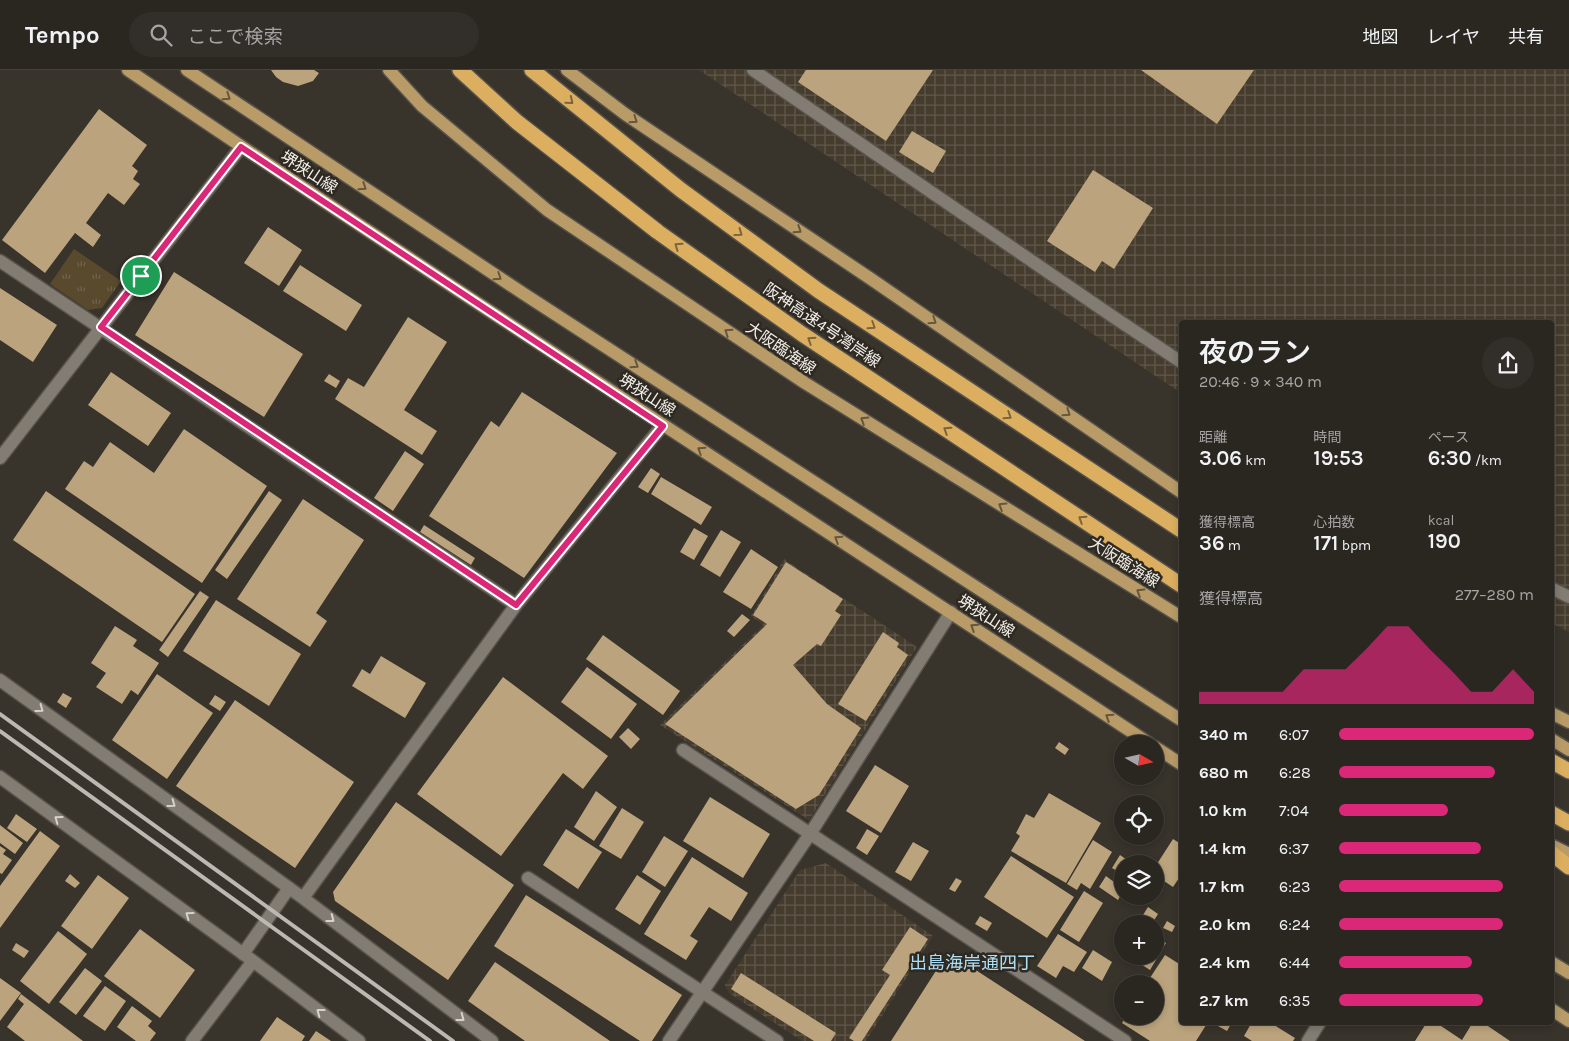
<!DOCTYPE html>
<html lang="ja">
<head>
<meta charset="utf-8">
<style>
	:root { --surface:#2a2620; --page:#322e29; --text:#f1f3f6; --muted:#a5a5a5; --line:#46433e; --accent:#db2777 }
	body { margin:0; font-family:Karla,"Noto Sans JP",sans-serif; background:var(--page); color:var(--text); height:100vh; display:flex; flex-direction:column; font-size:19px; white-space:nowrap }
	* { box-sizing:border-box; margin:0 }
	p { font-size:16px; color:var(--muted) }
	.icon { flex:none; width:28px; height:28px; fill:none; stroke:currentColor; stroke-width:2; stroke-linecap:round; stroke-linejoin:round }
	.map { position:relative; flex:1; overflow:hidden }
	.panel { position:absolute; left:1179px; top:250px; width:375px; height:705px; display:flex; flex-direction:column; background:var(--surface); border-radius:5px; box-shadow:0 2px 8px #0003,0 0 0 1px var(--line) }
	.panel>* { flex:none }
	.needle { width:32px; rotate:99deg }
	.controls { position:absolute; left:1114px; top:665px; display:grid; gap:10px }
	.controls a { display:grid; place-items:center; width:50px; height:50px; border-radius:50%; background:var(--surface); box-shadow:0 2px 8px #0003,0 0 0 1px var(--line); font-size:25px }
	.pin { position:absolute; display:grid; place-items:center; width:42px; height:42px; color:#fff; margin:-21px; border:2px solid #fff; border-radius:50%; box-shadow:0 1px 5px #0007 }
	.round { display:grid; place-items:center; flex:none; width:52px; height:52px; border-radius:26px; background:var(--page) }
	.summary { display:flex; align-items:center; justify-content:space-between; height:85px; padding:0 20px }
	h1 { font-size:28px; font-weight:600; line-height:38px }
	.stats { display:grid; grid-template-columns:repeat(3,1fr); gap:8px; height:85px; padding:5px 20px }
	.stats div { display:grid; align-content:center }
	.stats b { font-size:21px; font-weight:600 }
	.stats small { font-size:14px; font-weight:400 }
	.stats p { font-size:14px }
	.chart { height:140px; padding:10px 20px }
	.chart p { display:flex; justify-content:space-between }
	.chart svg { width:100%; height:90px; margin-top:5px; fill:var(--accent); opacity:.7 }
	ul { padding:0 20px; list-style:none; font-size:16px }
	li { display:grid; grid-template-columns:80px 60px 1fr; align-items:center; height:38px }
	li i { height:12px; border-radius:6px; background:var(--accent) }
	header { display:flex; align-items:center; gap:30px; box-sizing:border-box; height:70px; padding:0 25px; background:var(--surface); border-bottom:1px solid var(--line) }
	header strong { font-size:24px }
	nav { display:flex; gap:28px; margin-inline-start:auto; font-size:18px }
	.search { width:350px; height:45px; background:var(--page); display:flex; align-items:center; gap:12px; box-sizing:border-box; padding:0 18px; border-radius:28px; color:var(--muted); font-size:19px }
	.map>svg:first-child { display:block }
	.industrial { fill:url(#industrial-grid) }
	.grass { fill:url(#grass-tufts) }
	.building { fill:#bba47d }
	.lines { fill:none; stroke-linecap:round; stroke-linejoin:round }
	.service-casing { stroke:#56524b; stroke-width:15 }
	.pedestrian-casing { stroke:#56524b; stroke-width:15 }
	.minor-casing { stroke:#56524b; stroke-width:15 }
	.primary-casing { stroke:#56524b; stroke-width:15 }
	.motorway-casing { stroke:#56524b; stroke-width:18 }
	.service { stroke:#827c72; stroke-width:12 }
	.pedestrian { stroke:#827c72; stroke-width:12 }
	.minor { stroke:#827c72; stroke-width:12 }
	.primary { stroke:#b89b67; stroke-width:12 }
	.motorway { stroke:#dcaf60; stroke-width:15 }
	.rail { stroke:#bcb9b2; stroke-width:4 }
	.oneway { stroke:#65573d }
	.oneway2 { stroke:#7c653d }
	.oneway3 { stroke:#d6d2cb }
	.route-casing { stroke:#fff; stroke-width:10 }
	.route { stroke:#db2777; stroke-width:6 }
	.labels { text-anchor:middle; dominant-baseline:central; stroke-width:5; stroke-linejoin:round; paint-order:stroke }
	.street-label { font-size:16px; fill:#f2efe9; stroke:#2e2921 }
	.neighbourhood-label { font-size:18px; fill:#afdff7; stroke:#2e2921 }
</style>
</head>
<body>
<header>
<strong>Tempo</strong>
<div class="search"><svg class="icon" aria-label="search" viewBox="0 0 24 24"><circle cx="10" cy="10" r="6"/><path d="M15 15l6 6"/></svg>ここで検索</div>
<nav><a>地図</a><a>レイヤ</a><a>共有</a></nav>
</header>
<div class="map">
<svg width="1569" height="971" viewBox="0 0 1569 971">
	<defs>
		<pattern id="industrial-grid" width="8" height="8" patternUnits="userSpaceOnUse" patternTransform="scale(1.25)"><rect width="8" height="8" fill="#453c2e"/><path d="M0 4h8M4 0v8" fill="none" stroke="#60584c"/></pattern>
		<pattern id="grass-tufts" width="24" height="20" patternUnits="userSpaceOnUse" patternTransform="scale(1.25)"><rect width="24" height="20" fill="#59492d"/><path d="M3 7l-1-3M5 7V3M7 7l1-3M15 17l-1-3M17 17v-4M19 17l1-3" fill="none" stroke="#71644b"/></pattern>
	</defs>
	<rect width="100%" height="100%" fill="#38332b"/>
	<!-- industrial -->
	<path class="industrial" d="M699,0H1569V562L1551,553V252H1181V323Z
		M784,489L917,577L809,750L660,655L763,555L751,546Z
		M826,793L933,866L866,971H802L729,923L725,915L800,800Z"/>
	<!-- grass -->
	<path class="grass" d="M74,179L121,211L102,238L88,240L50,214Z"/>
	<!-- building -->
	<path class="building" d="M271,0H314L319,3L313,11L298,16L283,12L276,7Z
		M806,0H933L886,71L798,12Z
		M1141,0H1254L1217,54Z
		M99,39L147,75L132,96L138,101L133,109L140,114L124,135L108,123L86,153L101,165L93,177L75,163L45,203L2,170Z
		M912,61L946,81L933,103L899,82Z
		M1093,100L1153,138L1114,199L1102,191L1095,202L1047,171Z
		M268,157L302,180L279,216L244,193Z
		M300,195L362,235L346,261L283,221Z
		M174,202L303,284L264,347L135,265Z
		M0,218L57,255L33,292L0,270Z
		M408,247L447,272L404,340L437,361L422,385L335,329L348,308L364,317Z
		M111,302L171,343L148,376L88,335Z
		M329,304L340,311L336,318L324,311Z
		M522,322L617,383L524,508L429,446L491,351L499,357Z
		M184,359L267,416L202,513L65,419L84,391L93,397L110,372L154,403Z
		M405,381L424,394L393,441L374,428Z
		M651,398L660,404L648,423L638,417Z
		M661,407L712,437L701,455L651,424Z
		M46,421L195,524L162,572L13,470Z
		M269,421L282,430L227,509L215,500Z
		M303,429L364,470L316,543L327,551L310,577L237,529Z
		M424,455L475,488L471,495L420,462Z
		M694,458L708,466L694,490L680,482Z
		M721,460L741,472L720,507L700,495Z
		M751,479L778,497L751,539L723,522Z
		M786,492L843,529L835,541L841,545L821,576L817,574L793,595L827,634L861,658L819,725L796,739L665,654L767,554L753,545Z
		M200,521L209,527L168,587L159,580Z
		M216,530L301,584L269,636L183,581Z
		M742,544L750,550L734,567L727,561Z
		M115,556L137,570L133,576L159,593L138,625L131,620L122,634L96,617L106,603L91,593Z
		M883,562L899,573L897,577L908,585L866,651L838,634Z
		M603,565L680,621L663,645L586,589Z
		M381,586L426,613L405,648L352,616L362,599L370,604Z
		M587,597L637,634L611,669L561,632Z
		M157,604L213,643L167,709L112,670Z
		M503,607L608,686L583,719L563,703L501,786L417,724Z
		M63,623L72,628L66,638L57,632Z
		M215,625L226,632L220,641L209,634Z
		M235,630L354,712L295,798L176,716Z
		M628,658L640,669L631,679L619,667Z
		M1059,672L1069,679L1065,685L1055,678Z
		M875,695L909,716L881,763L846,741Z
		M596,721L617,737L594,771L574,757Z
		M1049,723L1101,753L1066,813L1011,781L1020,766L1016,763L1026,744L1034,748Z
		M710,727L770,764L743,808L683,771Z
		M396,732L514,815L448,910L335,831L333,822Z
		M622,738L644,752L621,789L599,776Z
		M16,744L37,759L27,772L7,758Z
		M0,755L23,773L15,784L0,773Z
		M566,759L602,782L578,819L543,795Z
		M867,759L879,766L867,785L856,778Z
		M40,761L60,776L0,858V816Z
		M664,766L688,781L665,817L642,802Z
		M1173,769L1181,774V805L1173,817L1155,805V797Z
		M1093,770L1112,782L1090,819L1081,813L1077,820L1067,814Z
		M913,772L929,781L911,811L895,802Z
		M0,776L6,780L3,784L12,790L2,804L0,803Z
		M1120,785L1130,792L1129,794H1122V804L1112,798Z
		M1011,786L1074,827L1047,868L984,827Z
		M692,787L748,823L731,851L709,837L690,866L698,871L686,890L644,864Z
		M70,804L80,813L75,818L65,811Z
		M98,805L129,828L92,879L61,856Z
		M637,805L661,821L640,855L615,839Z
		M1106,806L1122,818V823L1118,830L1099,817Z
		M956,808L962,811L955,822L949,819Z
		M1084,821L1103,833L1079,872L1060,860Z
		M526,825L682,925L652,971H640L494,876Z
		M1148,837L1158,844L1153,852L1143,845Z
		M980,846L992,853L987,861L975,854Z
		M1167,851L1175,856L1172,862L1163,858Z
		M910,857L928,869L862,971H854L849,968L890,905L882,900Z
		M140,859L195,900L160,948L104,906Z
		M58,861L87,884L49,934L20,911Z
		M1058,864L1087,882L1074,902L1063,896L1056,908L1037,896Z
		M1155,866L1166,873L1150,900L1128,886H1155Z
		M16,873L29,881L24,888L12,880Z
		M1093,880L1112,892L1102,911L1082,898Z
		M948,882L1085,971H891Z
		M1165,885L1181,895V952H1208L1196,971H1150L1122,953L1126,946H1155V914H1146Z
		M495,892L610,971H525L468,931Z
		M85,898L102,911L76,945L59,932Z
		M741,903L836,963L831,971H814L731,919Z
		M0,908L21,923L0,951Z
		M105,916L126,931L105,961L83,946Z
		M21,924L83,971H25L7,957L24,934L18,929Z
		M132,936L152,951L148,956L156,963L150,971H136L117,957Z
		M277,947L305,966L302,971H260Z
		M1220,952H1232L1227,961L1218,956Z
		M1252,952H1269L1295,968L1293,971H1252L1244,966Z
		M1427,952H1435L1462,970L1473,952H1482L1510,971H1415Z
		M316,961L331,971H309Z"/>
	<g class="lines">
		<defs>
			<path id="service" d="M753,0L1112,246L1181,292
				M1551,518L1569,527"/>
			<path id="pedestrian" d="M243,884L289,818"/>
			<path id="minor" d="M0,191L516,535
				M0,388L241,77
				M0,610L303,828L492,971
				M683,680L1125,971
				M0,707L253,891L359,971
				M528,808L777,971
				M303,828L516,535L663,355
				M192,971L253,891
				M669,971L810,764L951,542
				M1308,971L1320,952"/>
			<path id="primary" d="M128,0C466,229 810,449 1150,674
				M187,0L524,224L1181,650
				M389,0L422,36L547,140L805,313L1181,547
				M567,0L625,44L871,209L1181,422
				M1551,643L1569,652
				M1551,669L1569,680
				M1155,677L1181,694
				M1551,775L1569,784
				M1551,892L1569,903
				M1551,939L1569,951"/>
			<path id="motorway" d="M460,0L517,52L658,162L802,264L1181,515
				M532,0L681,120L819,221L1181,460
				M1551,691L1569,701
				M1551,743L1569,753
				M1551,783L1569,797"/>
		</defs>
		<!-- service casing -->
		<use href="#service" class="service-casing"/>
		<!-- pedestrian casing -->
		<use href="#pedestrian" class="pedestrian-casing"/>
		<!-- minor casing -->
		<use href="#minor" class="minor-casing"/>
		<!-- primary casing -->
		<use href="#primary" class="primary-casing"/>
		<!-- motorway casing -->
		<use href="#motorway" class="motorway-casing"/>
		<!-- service -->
		<use href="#service" class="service"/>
		<!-- pedestrian -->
		<use href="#pedestrian" class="pedestrian"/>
		<!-- minor -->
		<use href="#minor" class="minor"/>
		<!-- primary -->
		<use href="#primary" class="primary"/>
		<!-- motorway -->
		<use href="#motorway" class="motorway"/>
		<!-- rail -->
		<path class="rail" d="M0,644L453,971
			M0,661L430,971"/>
	</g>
	<!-- one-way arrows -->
	<defs><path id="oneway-chevron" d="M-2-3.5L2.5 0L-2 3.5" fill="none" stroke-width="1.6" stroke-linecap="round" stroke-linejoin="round" transform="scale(1.25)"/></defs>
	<g class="oneway">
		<use href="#oneway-chevron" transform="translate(227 27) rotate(34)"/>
		<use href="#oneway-chevron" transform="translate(634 50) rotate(34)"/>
		<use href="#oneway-chevron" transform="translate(363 117) rotate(34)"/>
		<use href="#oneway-chevron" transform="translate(798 160) rotate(34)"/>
		<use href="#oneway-chevron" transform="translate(498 207) rotate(34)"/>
		<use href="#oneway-chevron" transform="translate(933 251) rotate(34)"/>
		<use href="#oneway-chevron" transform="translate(728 262) rotate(-146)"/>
		<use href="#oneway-chevron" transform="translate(635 295) rotate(33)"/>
		<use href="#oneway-chevron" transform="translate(1067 343) rotate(34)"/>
		<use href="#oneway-chevron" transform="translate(864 350) rotate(-148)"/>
		<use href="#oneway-chevron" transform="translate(701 380) rotate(-147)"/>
		<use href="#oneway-chevron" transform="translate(1002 436) rotate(-148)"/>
		<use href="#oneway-chevron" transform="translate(838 469) rotate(-147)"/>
		<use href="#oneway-chevron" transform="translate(1140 522) rotate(-148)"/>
		<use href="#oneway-chevron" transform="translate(974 557) rotate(-147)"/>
		<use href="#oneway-chevron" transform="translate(1109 647) rotate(-147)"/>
	</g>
	<g class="oneway2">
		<use href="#oneway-chevron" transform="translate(570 31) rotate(39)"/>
		<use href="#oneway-chevron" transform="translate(739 163) rotate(36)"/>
		<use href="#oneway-chevron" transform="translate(678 176) rotate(-145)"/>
		<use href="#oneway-chevron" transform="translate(872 256) rotate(33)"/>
		<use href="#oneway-chevron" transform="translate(811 270) rotate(-147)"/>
		<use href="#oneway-chevron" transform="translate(1008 346) rotate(33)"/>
		<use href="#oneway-chevron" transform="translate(947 360) rotate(-147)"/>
		<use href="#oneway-chevron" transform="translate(1082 449) rotate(-147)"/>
	</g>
	<g class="oneway3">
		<use href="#oneway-chevron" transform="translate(40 639) rotate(36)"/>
		<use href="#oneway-chevron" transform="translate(172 734) rotate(36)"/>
		<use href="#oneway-chevron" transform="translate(58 749) rotate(-144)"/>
		<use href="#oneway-chevron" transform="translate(189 845) rotate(-144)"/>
		<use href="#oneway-chevron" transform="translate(331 849) rotate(37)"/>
		<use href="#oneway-chevron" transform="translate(320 942) rotate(-143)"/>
		<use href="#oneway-chevron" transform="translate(461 948) rotate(37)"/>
	</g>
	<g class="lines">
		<defs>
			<path id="route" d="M241,77L663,356L516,535L101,257Z"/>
		</defs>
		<!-- route casing -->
		<use href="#route" class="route-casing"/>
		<!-- route -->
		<use href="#route" class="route"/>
	</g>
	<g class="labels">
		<!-- street labels -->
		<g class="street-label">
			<text transform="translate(309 102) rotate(33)">堺狭山線</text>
			<text transform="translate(822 255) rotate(34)">阪神高速4号湾岸線</text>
			<text transform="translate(781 278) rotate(34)">大阪臨海線</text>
			<text transform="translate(647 325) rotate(33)">堺狭山線</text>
			<text transform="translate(1124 492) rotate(32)">大阪臨海線</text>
			<text transform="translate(986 546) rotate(33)">堺狭山線</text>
		</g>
		<!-- neighbourhood labels -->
		<g class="neighbourhood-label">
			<text x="972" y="893">出島海岸通四丁</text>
		</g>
	</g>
</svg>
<div class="controls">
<a><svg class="needle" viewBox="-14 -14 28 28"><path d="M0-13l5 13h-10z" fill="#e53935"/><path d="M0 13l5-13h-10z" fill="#a5a5a5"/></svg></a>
<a><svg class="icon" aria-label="locate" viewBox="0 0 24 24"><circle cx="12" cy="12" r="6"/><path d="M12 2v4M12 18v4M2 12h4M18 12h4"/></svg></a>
<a><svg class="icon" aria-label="layers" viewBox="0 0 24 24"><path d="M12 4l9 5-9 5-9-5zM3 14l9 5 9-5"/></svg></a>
<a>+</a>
<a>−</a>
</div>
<div class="pin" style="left:141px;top:206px;background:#1e9e55"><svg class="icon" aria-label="arrive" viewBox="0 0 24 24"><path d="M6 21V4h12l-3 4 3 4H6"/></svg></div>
<section class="panel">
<div class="summary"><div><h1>夜のラン</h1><p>20:46 · 9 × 340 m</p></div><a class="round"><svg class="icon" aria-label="share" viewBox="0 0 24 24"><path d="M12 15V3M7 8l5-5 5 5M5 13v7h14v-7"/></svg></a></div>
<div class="stats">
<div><p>距離</p><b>3.06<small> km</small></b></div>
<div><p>時間</p><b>19:53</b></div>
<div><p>ペース</p><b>6:30<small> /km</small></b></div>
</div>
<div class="stats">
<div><p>獲得標高</p><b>36<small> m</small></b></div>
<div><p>心拍数</p><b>171<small> bpm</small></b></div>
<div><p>kcal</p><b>190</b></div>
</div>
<div class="chart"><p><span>獲得標高</span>277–280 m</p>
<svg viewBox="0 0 160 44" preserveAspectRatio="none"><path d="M0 44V38L10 38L20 38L30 38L40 38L50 27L60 27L70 27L80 17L90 6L100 6L110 17L120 27L130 38L140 38L150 27L160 38V44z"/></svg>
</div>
<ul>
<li><b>340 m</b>6:07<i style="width:100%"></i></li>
<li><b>680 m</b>6:28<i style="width:80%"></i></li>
<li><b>1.0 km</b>7:04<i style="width:56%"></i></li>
<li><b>1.4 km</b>6:37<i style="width:73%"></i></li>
<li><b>1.7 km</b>6:23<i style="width:84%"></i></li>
<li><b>2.0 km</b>6:24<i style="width:84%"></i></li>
<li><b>2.4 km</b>6:44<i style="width:68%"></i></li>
<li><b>2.7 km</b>6:35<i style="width:74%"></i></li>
</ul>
</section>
</div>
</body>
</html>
